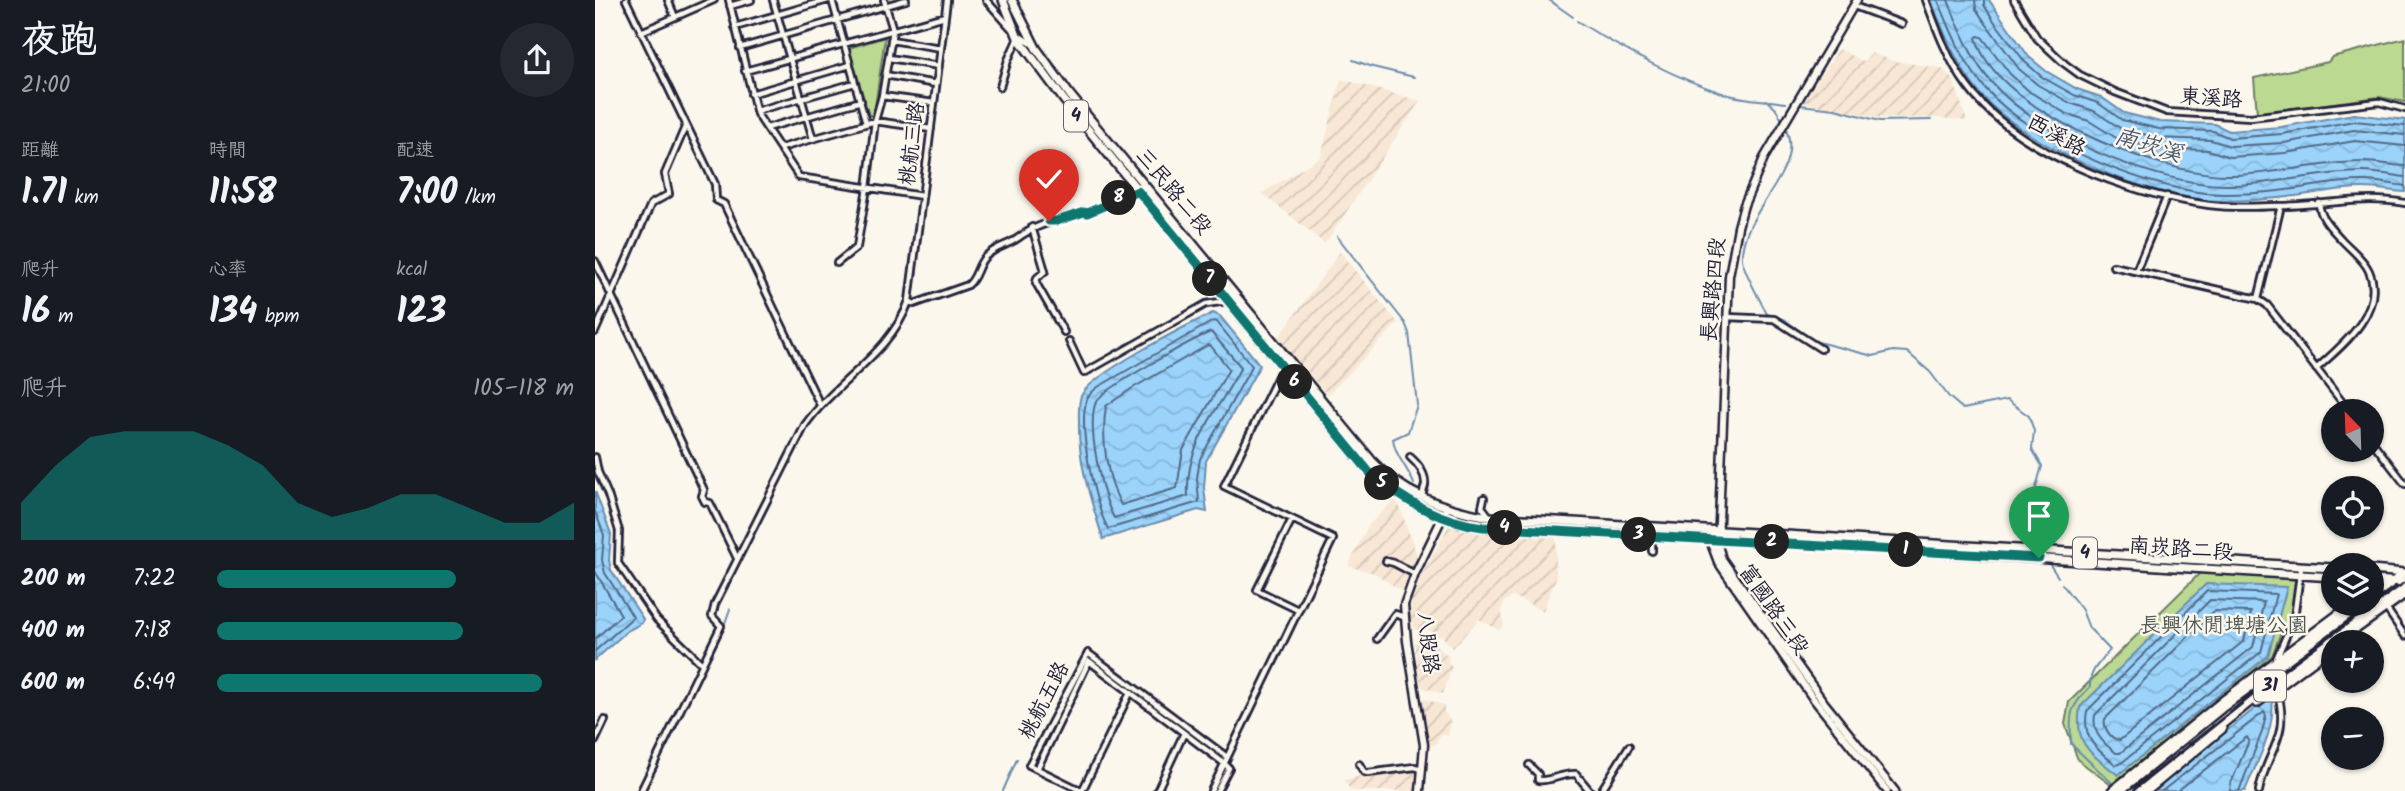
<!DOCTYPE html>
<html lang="zh-TW">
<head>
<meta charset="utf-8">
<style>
	:root { --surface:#171b24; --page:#242831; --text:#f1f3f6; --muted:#9ea1a6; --accent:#0f766e }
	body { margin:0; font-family:Kalam,"LXGW WenKai TC",sans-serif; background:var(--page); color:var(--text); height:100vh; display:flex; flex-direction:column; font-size:26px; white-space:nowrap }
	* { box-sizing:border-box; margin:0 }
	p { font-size:23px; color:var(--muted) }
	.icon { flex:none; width:38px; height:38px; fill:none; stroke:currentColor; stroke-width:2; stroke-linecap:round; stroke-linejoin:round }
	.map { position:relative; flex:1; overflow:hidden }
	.drawer { display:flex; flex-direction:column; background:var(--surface); width:595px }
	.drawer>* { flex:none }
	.needle { width:46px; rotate:337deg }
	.tools { position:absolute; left:1726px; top:399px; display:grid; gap:14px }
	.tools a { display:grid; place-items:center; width:63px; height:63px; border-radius:50%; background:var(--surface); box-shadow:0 2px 5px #0004; font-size:35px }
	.pin { position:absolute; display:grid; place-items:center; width:60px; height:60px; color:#fff; margin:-72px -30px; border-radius:50% 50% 50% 0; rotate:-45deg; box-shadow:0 0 7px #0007 }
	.pin .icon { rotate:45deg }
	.km { position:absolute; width:35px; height:35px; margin:-18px; border-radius:50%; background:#222; color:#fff; font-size:19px; line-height:35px; text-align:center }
	.round { display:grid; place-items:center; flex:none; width:74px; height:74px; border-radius:37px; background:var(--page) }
	.head { display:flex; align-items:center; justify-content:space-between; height:119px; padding:0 21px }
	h1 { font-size:38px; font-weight:800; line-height:52px }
	.stats { display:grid; grid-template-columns:repeat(3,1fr); gap:10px; height:119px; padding:7px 21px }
	.stats div { display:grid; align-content:center }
	.stats b { font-size:35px; font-weight:800 }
	.stats small { font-size:19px; font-weight:400 }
	.stats p { font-size:19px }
	.chart { height:196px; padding:14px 21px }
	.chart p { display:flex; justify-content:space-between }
	.chart svg { width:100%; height:126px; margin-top:7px; fill:var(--accent); opacity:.7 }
	ul { padding:0 21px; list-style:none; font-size:23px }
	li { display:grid; grid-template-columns:112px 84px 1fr; align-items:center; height:52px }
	li i { height:18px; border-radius:9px; background:var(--accent) }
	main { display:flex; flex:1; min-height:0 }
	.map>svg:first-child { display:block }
	.industrial { fill:url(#industrial-furrows) }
	.green { fill:#bbd991; stroke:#6e7e66; stroke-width:2 }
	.water { fill:url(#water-waves); stroke:#6b8cae; stroke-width:2 }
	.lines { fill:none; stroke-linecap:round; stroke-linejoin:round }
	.shore { stroke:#526987; stroke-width:2 }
	.stream { stroke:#6b8cae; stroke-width:2 }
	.street-casing { stroke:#22223b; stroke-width:10 }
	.secondary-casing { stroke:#22223b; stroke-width:11 }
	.primary-casing { stroke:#22223b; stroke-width:12 }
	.street { stroke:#fbf7ec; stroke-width:4.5 }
	.secondary { stroke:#fbf7ec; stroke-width:6 }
	.primary { stroke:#fbf7ec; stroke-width:7 }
	.rail { stroke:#22223b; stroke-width:2 }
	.route-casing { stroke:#fff; stroke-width:14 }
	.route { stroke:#0f766e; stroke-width:9 }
	.labels { text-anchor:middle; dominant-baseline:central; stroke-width:5; stroke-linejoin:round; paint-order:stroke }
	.shield { fill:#fbf7ec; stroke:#636270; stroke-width:2 }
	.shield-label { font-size:19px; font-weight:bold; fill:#22223b }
	.street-label { font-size:21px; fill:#22223b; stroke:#fbf7ec }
	.park-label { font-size:21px; fill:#505955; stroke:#fbf7ec }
	.water-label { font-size:23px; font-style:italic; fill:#465774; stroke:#fbf7ec }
</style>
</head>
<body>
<main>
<section class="drawer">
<div class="head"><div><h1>夜跑</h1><p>21:00</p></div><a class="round"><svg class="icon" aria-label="share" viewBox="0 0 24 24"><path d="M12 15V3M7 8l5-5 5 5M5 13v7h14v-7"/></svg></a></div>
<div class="stats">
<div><p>距離</p><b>1.71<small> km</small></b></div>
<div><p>時間</p><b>11:58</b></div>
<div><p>配速</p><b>7:00<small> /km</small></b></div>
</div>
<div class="stats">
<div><p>爬升</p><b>16<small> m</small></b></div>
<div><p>心率</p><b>134<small> bpm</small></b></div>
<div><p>kcal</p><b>123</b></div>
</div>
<div class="chart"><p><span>爬升</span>105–118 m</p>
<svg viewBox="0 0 160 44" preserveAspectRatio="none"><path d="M0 44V31L10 18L20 8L30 6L40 6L50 6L60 11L70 18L80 31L90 36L100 33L110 28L120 28L130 33L140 38L150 38L160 31V44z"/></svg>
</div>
<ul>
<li><b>200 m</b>7:22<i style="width:67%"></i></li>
<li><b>400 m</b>7:18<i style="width:69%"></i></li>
<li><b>600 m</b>6:49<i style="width:91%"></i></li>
</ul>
</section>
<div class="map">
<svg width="1810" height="791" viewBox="0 0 1810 791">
	<defs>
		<pattern id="industrial-furrows" width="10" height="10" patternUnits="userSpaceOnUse" patternTransform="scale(1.75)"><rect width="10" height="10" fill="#f8e7d5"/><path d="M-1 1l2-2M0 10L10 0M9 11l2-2" fill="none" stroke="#d4c6b8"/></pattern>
		<pattern id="water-waves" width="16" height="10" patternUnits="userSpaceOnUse" patternTransform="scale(1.75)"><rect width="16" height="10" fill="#9bd3fa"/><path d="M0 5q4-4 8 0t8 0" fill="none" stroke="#85b5d7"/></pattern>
	</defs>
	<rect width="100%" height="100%" fill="#fbf7ec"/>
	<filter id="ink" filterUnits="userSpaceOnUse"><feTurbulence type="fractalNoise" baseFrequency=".0143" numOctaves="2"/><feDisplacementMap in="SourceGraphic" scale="14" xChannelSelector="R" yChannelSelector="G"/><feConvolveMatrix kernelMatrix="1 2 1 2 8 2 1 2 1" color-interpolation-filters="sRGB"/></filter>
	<g filter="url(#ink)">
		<!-- industrial -->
		<path class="industrial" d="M1244,49L1269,62L1277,53L1298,61L1346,68L1358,79L1372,121L1345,118H1286L1208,102Z
			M746,79L825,101L730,244L667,193L726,157Z
			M745,252L803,323L733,395L682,340Z
			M799,500L803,502L824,561L810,593L779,573L753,566L773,526Z
			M854,525L875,530L961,536V578L948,611L918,596L909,602L906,609L909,625L904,630L884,619L858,648L846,635L843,638L831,628L819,630L815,614L817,599L823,582Z
			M830,640L836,646L840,645L854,656L853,663L857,667L848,694L826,687L819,642Z
			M826,698L849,705V711L856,722L853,736L846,733L840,745L832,746Z
			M823,770L821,791H756L749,780L770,775L784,777L808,771Z"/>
		<!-- green -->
		<path class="green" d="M290,37L279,114L274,116L254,48Z
			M1810,38V102L1784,97L1662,113L1659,78L1733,62L1737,57Z
			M1607,571L1702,578V607L1686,632L1677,656L1516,785L1483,760L1470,724L1474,702Z"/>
		<!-- water -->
		<path class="water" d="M1336,0H1394L1434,57L1451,71L1482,89L1506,97L1529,113L1565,122L1620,124L1634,131L1686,127L1759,114L1810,120V192C1796,191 1782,188 1768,188C1739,188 1711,196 1683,198C1665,200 1647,201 1630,201C1559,202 1431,147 1385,94C1362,66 1349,33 1336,0Z
			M618,313L625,316L665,365L611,461L609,488L612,512L603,510L508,539C496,500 483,464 484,423C484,415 483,404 486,396C494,375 594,324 618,313Z
			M0,491L16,534L14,560L16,570L48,619L47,623L32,631L0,660Z
			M1611,584L1692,587L1673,656L1523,775C1495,753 1479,745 1485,707Z
			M1677,695C1681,730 1663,759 1650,791H1556Z"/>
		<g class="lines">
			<!-- shore -->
			<path class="shore" d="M1343,0C1356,31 1368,63 1391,89C1435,141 1561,195 1630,194C1647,194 1666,193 1683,191C1711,188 1739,181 1768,181C1782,181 1796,184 1810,186
				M1353,0C1365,30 1376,60 1398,84C1444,136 1560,184 1629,185C1676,186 1721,172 1767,172C1781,172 1796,175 1810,177
				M1380,0L1381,9L1392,25L1424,69L1443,85L1475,103L1499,111L1525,128L1563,138L1616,140L1635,146L1689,143L1759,130L1810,135
				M1389,0V5L1399,21L1430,62L1447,77L1479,95L1503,103L1527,120L1564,129L1618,131L1635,138L1687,134L1759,121L1810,126
				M1810,146L1760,141L1690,153L1635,157L1613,150L1563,148L1523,139L1494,121L1470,113L1435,92L1415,74L1387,37L1383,36L1381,38C1400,110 1561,173 1629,175C1676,176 1721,162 1767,162C1781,162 1796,165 1810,166
				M618,321L622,322L657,366L605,459L602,478L604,502L513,529C500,504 482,427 492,399C494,395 499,390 503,387Z
				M616,332L646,367C623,412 590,443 593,496L519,518C507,496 491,426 501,402C506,390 600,338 616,332Z
				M613,345L616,346L634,369L588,450L582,488L526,505C511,476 506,438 511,406L536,389Z
				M0,511L9,535L7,560L10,573L38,617L0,651
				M0,571L26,615L0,639
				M1612,591L1681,594L1666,652L1525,764L1521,765C1501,749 1487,739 1492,711Z
				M1615,600L1669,602L1658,647L1525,753H1521C1508,743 1497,733 1500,715Z
				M1619,611L1656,612L1649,641L1525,740C1516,740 1508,728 1510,719Z
				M1567,791L1669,712L1671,716L1667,732L1644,791
				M1582,791L1652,737L1654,741L1636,783L1635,791"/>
			<!-- stream -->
			<path class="stream" d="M954,0L978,17
				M982,21C1028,50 1075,76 1127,93C1147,100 1170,100 1191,103
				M758,60L778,67L819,77
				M1171,100L1181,109L1187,120
				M1205,105L1240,109L1285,121L1336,120
				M1191,129C1210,172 1145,212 1147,259C1148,270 1166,302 1172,314L1190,320L1219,341L1278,356L1298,351L1312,352L1335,372L1354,397L1368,409L1412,400L1434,416L1439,431L1437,449L1447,466L1431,523L1444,547
				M742,236L810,323L814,333L822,405L813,432L798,439C800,456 813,468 819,484
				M1455,565L1463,577
				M1467,584L1487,610L1494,628L1515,650C1505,663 1494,670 1495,687C1473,709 1475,715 1476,744L1519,785
				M53,782L125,637L135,609
				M408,791L422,759"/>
			<defs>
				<path id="street" d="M31,0L120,184L121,200L129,204L225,405
					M73,0L80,17
					M134,0L162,114L204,177L327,196
					M178,0L218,139
					M237,0L271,123
					M391,0L416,28
					M1331,0C1342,30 1353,60 1372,86C1421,153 1534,194 1614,205C1637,208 1661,207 1683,206C1728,206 1765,195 1810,203
					M1419,0L1442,38L1470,64L1485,75L1520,92L1572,112L1656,117L1784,102L1810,109
					M135,6L156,0
					M1259,6L1307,24
					M140,27L233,0
					M46,32L119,0
					M422,34L438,45
					M296,40L346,48
					M145,48L311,0
					M294,58L344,66
					M150,71L350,16
					M290,75L341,84
					M405,87L413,60L423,38
					M156,94L255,65
					M287,96L339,103
					M161,111L260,83
					M172,128L266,101
					M186,148L280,121L336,129
					M437,227L450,271L442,278L441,283L469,332
					M0,261L109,490L107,496L110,502L115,503L142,558
					M242,263L262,247L272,188L280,121L287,96L298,30L289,0
					M1518,266L1663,299L1672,305L1754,411
					M1541,271L1572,196
					M1663,299L1686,206
					M314,301L319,304L373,285C382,278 382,265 390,257C401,246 412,246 423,238C443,223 465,220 489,211L492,213L544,190
					M1132,317L1179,319L1226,349
					M0,332L56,204L74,194L70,174L91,125
					M474,341L489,373L611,304L632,301
					M1721,369C1747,346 1791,311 1774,271C1769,259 1755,249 1746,239C1736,228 1725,218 1724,203
					M1776,440L1810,484
					M0,457L3,472L13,495L24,531L23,563L62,620L107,664
					M815,457C823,464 831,473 830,485C829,490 827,493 827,498
					M889,498L887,507L894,516
					M697,519L662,590L703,610
					M1057,537V551
					M791,561L799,563L820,574
					M1791,608L1810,636
					M782,639L800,614L809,617
					M493,653L434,765L487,791L535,693
					M493,653L632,757
					M1681,659L1699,618L1706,567
					M494,661L630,764
					M0,741L10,720
					M764,764L769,772L773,773L820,767L827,769
					M934,765L943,774V780C955,782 967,773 981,774L995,791
					M442,769L494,661
					M46,791L126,626L117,616L120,604L210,425C241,381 296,353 314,301L352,0
					M562,791L589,733
					M616,791L738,539L629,486L692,358
					M622,791L634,768L630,764
					M1006,791L1034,746
					M1664,791C1672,748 1696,740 1682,689"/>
				<path id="secondary" d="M1262,0L1169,158L1149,205L1143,227L1134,276L1123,545L1127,559L1228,701L1300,791
					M1120,535L1117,546L1123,562L1217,697L1292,791
					M825,791L829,745L812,641L809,605L820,574L852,508"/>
				<path id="primary" d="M408,0L423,38L469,100L775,473C809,501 843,521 888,527L1246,546L1738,577
					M417,0L441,48L475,95L777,461C808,495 850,510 895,517L1738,568
					M1776,570L1810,573
					M1776,580L1810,582
					M1776,591L1791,581
					M1776,598L1810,573
					M1743,642L1810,594
					M1662,703L1738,646
					M1517,791L1630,699L1757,604
					M1525,791L1627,708L1768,604
					M1544,791L1685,678L1810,588
					M1552,791L1627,729"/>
			</defs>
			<!-- street casing -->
			<use href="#street" class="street-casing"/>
			<!-- secondary casing -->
			<use href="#secondary" class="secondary-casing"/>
			<!-- primary casing -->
			<use href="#primary" class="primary-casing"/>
			<!-- street -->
			<use href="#street" class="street"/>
			<!-- secondary -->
			<use href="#secondary" class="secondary"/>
			<!-- primary -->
			<use href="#primary" class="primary"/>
			<!-- rail -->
			<path class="rail" d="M1538,791L1706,657L1810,582"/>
		</g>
	</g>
	<g class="lines" filter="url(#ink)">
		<defs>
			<path id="route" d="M454,221H462L489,212L492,213L543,191L775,473C809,501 843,521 888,527L1444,558"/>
		</defs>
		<!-- route casing -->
		<use href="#route" class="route-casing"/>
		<!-- route -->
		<use href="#route" class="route"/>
	</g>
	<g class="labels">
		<!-- shield labels -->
		<g class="shield">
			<rect x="469" y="100.5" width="24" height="31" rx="5"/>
			<rect x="1478" y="537.5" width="24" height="31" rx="5"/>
			<rect x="1659" y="670.5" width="32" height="31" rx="5"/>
		</g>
		<g class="shield-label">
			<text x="481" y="116">4</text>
			<text x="1490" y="553">4</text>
			<text x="1675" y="686">31</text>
		</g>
		<!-- street labels -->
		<g class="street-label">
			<text transform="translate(1616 99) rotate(4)">東溪路</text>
			<text transform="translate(1461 136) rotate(29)">西溪路</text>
			<text transform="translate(318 144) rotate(-83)">桃航三路</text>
			<text transform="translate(578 192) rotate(50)">三民路二段</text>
			<text transform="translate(1119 290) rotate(-85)">長興路四段</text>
			<text transform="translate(1586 550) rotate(4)">南崁路二段</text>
			<text transform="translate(1178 610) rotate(55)">富國路三段</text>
			<text transform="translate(832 643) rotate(83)">八股路</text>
			<text transform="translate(450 701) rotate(-63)">桃航五路</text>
		</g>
		<!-- park labels -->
		<g class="park-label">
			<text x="1629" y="626">長興休閒埤塘公園</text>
		</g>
		<!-- water labels -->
		<g class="water-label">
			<text transform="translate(1553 146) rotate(17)">南崁溪</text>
		</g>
	</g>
</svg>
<div class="tools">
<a><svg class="needle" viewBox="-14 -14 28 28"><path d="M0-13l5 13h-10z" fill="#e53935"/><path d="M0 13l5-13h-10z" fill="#9ea1a6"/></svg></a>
<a><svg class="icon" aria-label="locate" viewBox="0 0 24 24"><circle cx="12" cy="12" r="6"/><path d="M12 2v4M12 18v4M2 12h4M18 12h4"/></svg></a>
<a><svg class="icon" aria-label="layers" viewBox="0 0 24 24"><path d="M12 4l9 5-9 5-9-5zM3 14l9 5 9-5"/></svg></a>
<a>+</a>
<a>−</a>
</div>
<div class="pin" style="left:1444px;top:558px;background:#1e9e55"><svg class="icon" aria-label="arrive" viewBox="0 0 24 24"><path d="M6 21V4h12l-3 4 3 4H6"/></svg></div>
<div class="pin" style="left:454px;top:221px;background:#d93025"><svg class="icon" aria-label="check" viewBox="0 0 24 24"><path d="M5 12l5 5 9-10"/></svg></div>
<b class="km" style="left:1311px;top:550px">1</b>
<b class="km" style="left:1177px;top:542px">2</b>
<b class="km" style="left:1044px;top:535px">3</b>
<b class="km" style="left:910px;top:528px">4</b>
<b class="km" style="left:787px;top:483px">5</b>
<b class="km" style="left:700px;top:382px">6</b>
<b class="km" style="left:615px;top:279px">7</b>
<b class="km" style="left:524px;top:198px">8</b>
</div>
</main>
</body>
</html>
